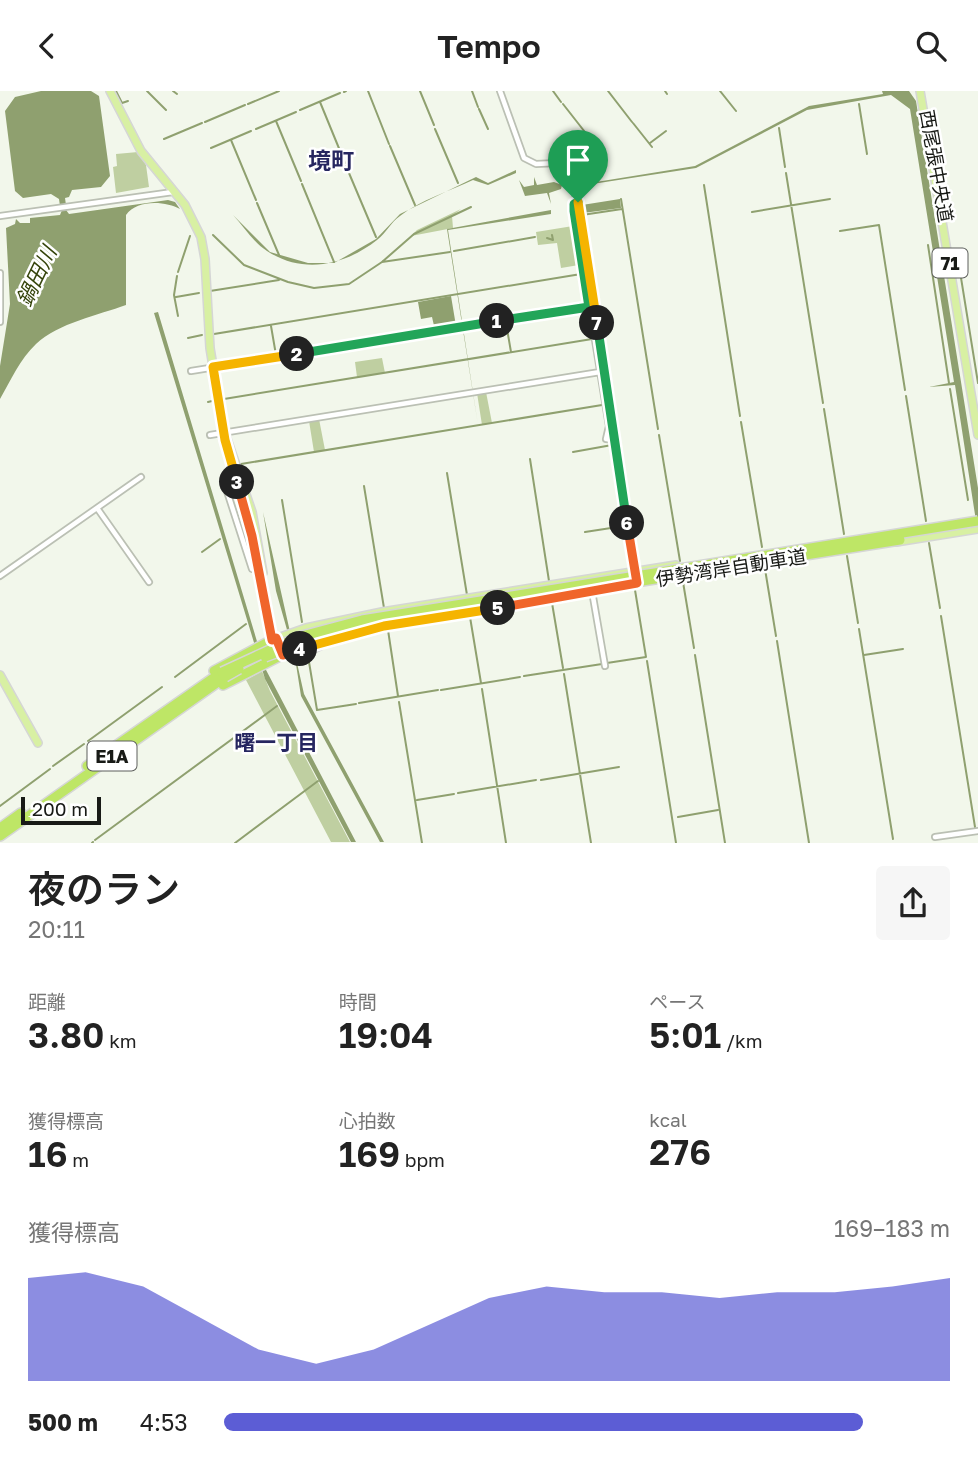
<!DOCTYPE html>
<html lang="ja">
<head>
<meta charset="utf-8">
<style>
	:root { --surface:#fff; --page:#f6f6f6; --text:#222; --muted:#767676; --accent:#5c5dd5 }
	body { margin:0; font-family:"Golos Text","Noto Sans JP",sans-serif; background:var(--page); color:var(--text); height:100vh; display:flex; flex-direction:column; font-size:26px; white-space:nowrap }
	* { box-sizing:border-box; margin:0 }
	p { font-size:23px; color:var(--muted) }
	.icon { flex:none; width:38px; height:38px; fill:none; stroke:currentColor; stroke-width:2; stroke-linecap:round; stroke-linejoin:round }
	.map { position:relative; height:752px; overflow:hidden }
	.sheet { display:flex; flex-direction:column; background:var(--surface); flex:1 }
	.sheet>* { flex:none }
	.scale { position:absolute; left:21px; bottom:18px; width:80px; box-sizing:border-box; padding-left:7px; border:4px solid #181a16; border-top:0; font-size:19px; line-height:24px; white-space:nowrap; color:#181a16; -webkit-text-stroke:5px #fff; paint-order:stroke }
	.pin { position:absolute; display:grid; place-items:center; width:60px; height:60px; color:#fff; margin:-72px -30px; border-radius:50% 50% 50% 0; rotate:-45deg; box-shadow:0 0 7px #0007 }
	.pin .icon { rotate:45deg }
	.km { position:absolute; width:35px; height:35px; margin:-18px; border-radius:50%; background:#222; color:#fff; font-size:19px; line-height:35px; text-align:center }
	.round { display:grid; place-items:center; flex:none; width:74px; height:74px; border-radius:7px; background:var(--page) }
	.overview { display:flex; align-items:center; justify-content:space-between; height:119px; padding:0 28px }
	h1 { font-size:38px; font-weight:600; line-height:52px }
	.metrics { display:grid; grid-template-columns:repeat(3,1fr); gap:10px; height:119px; padding:7px 28px }
	.metrics div { display:grid; align-content:center }
	.metrics b { font-size:35px; font-weight:600 }
	.metrics small { font-size:19px; font-weight:400 }
	.metrics p { font-size:19px }
	.chart { height:196px; padding:14px 28px }
	.chart p { display:flex; justify-content:space-between }
	.chart svg { width:100%; height:126px; margin-top:7px; fill:var(--accent); opacity:.7 }
	ul { padding:0 28px; list-style:none; font-size:23px }
	li { display:grid; grid-template-columns:112px 84px 1fr; align-items:center; height:52px }
	li i { height:18px; border-radius:9px; background:var(--accent) }
	header { display:flex; justify-content:space-between; align-items:center; height:91px; padding:0 28px; background:var(--surface); font-size:32px; font-weight:600 }
	.map>svg:first-child { display:block }
	.green { fill:#bfcfa1 }
	.water { fill:#8fa06f }
	.lines { fill:none; stroke-linecap:round; stroke-linejoin:round }
	.stream { stroke:#8fa06f; stroke-width:2 }
	.minor-casing { stroke:#bbc0b4; stroke-width:8 }
	.major-casing { stroke:#d5d6d5; stroke-width:10 }
	.highway-casing { stroke:#d5d6d5; stroke-width:12 }
	.minor { stroke:#fff; stroke-width:4.5 }
	.major { stroke:#d8f0a3; stroke-width:7 }
	.highway { stroke:#bee666; stroke-width:9 }
	.highway-bridge-casing { stroke:#d5d6d5; stroke-width:12; stroke-linecap:butt }
	.highway-bridge { stroke:#bee666; stroke-width:9 }
	.split-1-casing { stroke:#fff; stroke-width:14 }
	.split-2-casing { stroke:#fff; stroke-width:14 }
	.split-3-casing { stroke:#fff; stroke-width:14 }
	.split-4-casing { stroke:#fff; stroke-width:14 }
	.split-5-casing { stroke:#fff; stroke-width:14 }
	.split-6-casing { stroke:#fff; stroke-width:14 }
	.split-7-casing { stroke:#fff; stroke-width:14 }
	.split-8-casing { stroke:#fff; stroke-width:14 }
	.split-1 { stroke:#22a559; stroke-width:9 }
	.split-2 { stroke:#22a559; stroke-width:9 }
	.split-3 { stroke:#f5b400; stroke-width:9 }
	.split-4 { stroke:#f0652b; stroke-width:9 }
	.split-5 { stroke:#f5b400; stroke-width:9 }
	.split-6 { stroke:#f0652b; stroke-width:9 }
	.split-7 { stroke:#22a559; stroke-width:9 }
	.split-8 { stroke:#f5b400; stroke-width:9 }
	.labels { text-anchor:middle; dominant-baseline:central; stroke-width:5; stroke-linejoin:round; paint-order:stroke }
	.shield { fill:#fff; stroke:#5d5f5c; stroke-width:2 }
	.shield-label { font-size:18px; font-weight:bold; fill:#181a16 }
	.street-label { font-size:19px; fill:#181a16; stroke:#fff }
	.water-label { font-size:21px; font-style:italic; fill:#35440b; stroke:#fff }
	.neighbourhood-label { font-size:21px; font-weight:bold; fill:#262660; stroke:#fff }
	.quarter-label { font-size:23px; font-weight:bold; fill:#262660; stroke:#fff }
</style>
</head>
<body>
<header><svg class="icon" aria-label="back" viewBox="0 0 24 24"><path d="M15 5l-7 7 7 7"/></svg>Tempo<svg class="icon" aria-label="search" viewBox="0 0 24 24"><circle cx="10" cy="10" r="6"/><path d="M15 15l6 6"/></svg></header>
<div class="map">
<svg width="978" height="752" viewBox="0 0 978 752">
	<rect width="100%" height="100%" fill="#f2f7eb"/>
	<!-- green -->
	<path class="green" d="M138,61L146,74L149,96L116,102L113,76L117,75L116,63Z
		M461,118L452,125L453,137L411,145L417,139Z
		M573,135L579,174L561,177L557,152L538,154L536,141Z
		M382,267L385,282L357,286L355,271Z
		M486,301L492,332L482,334L477,302Z
		M319,328L325,359L314,361L309,330Z
		M262,580L270,600L350,751H331L246,589Z"/>
	<!-- water -->
	<path class="water" d="M41,0H91L99,5L110,85L101,96L72,99L69,106L65,107L66,114L60,115L59,108L51,103L23,107L15,100L5,20L15,6Z
		M882,0H909L916,10L978,397V443L955,294L929,296L954,291L910,18L891,4L807,19L696,77L573,96V93L580,91L579,83L583,82L576,81L571,72L596,91L695,75L809,15L883,3Z
		M516,79V82L488,94L473,89C450,100 420,109 400,125C391,131 386,142 377,149C345,174 304,184 267,160C254,152 244,136 233,124L270,161L308,172H334L376,148L400,123L476,86L488,92Z
		M534,86L537,94L554,91L562,94L561,98L549,102L551,113L547,102L525,105L519,89L524,96L534,94Z
		M620,108L621,117L583,122L582,114Z
		M168,109L175,111L180,118C166,110 137,108 126,124V214C99,224 58,232 36,253C20,268 11,289 0,308V275L10,213L6,137L15,133L16,128L20,132H30V127L60,124L62,119H66L69,123Z
		M551,119V123L448,139L478,334L447,138Z
		M451,205L456,235L435,239L432,226L421,228L418,211Z
		M158,221L265,577L356,751H351L265,588L154,222Z
		M263,421L304,603L384,751H380L301,605L295,567L276,500Z"/>
	<g class="lines">
		<!-- stream -->
		<path class="stream" d="M116,0L122,12L128,10
			M147,0L166,19
			M173,0L177,3
			M368,0L389,53
			M420,0L434,34
			M472,0L478,16
			M553,0L561,11
			M608,0L632,31
			M665,0L667,3
			M720,0L736,20
			M344,1L346,0
			M320,11L345,72
			M248,13L279,0
			M563,13L599,59
			M859,13L867,63
			M479,18L488,38
			M300,19L340,2
			M276,30L301,90
			M205,31L245,14
			M633,32L652,56
			M779,37L785,76
			M256,38L296,21
			M435,38L458,92
			M164,48L202,32
			M231,49L256,109
			M650,52L666,40
			M390,55L415,114
			M211,57L251,40
			M346,75L376,146
			M786,82L823,312
			M302,93L334,171
			M704,94L740,325
			M621,108L658,338
			M257,112L279,164
			M752,121L830,108
			M582,124L622,118
			M840,140L879,134L905,299
			M213,144L244,174L288,191L314,197L349,193L382,171L414,143L471,116
			M547,147L553,149L552,144
			M928,154L949,292
			M454,160L535,146
			M957,162L978,292
			M382,171L450,161
			M178,181L190,145
			M177,185L174,204L178,225
			M210,200L279,189
			M176,206L199,202
			M506,232L511,261
			M271,235L276,264
			M214,243L581,183
			M188,247L202,244
			M950,298L968,409
			M906,305L926,430
			M224,308L592,248
			M208,311L212,310
			M824,318L844,443
			M741,331L762,456
			M659,344L680,470
			M573,361L612,354L631,474
			M530,368L549,490
			M241,373L602,314
			M447,382L467,504
			M364,395L384,517
			M282,409L302,531
			M585,441L624,435
			M929,452L940,517
			M202,461L220,448
			M847,465L858,532
			M765,478L776,545
			M683,491L694,557
			M552,512L563,577
			M941,525L975,736
			M470,526L481,592
			M859,538L893,748
			M388,539L398,605
			M777,550L809,752
			M695,564L725,752
			M864,564L903,558
			M308,565L317,619L356,613
			M647,570L676,752
			M607,572L646,566L635,499
			M564,583L591,752
			M524,585L602,573
			M175,586L246,533
			M482,598L506,752
			M441,599L520,586
			M399,611L422,752
			M359,612L438,599
			M88,650L162,596
			M53,675L84,653
			M541,689L619,676
			M458,702L536,689
			M417,709L454,703
			M0,715L50,678
			M678,726L718,719
			M95,749L277,615
			M92,752L93,751
			M235,752L318,690"/>
		<defs>
			<path id="minor" d="M500,0L524,67L536,73L557,72L571,91L576,106L636,481
				M578,111L574,113V120L609,335L606,348L615,349
				M0,125L173,101
				M0,182V231
				M191,280L589,216
				M210,344L600,281
				M224,391L252,478
				M97,417L149,491
				M0,485L141,386
				M592,500L605,575
				M935,746L978,740"/>
			<path id="major" d="M110,0L141,60L185,114L201,146L205,168L210,257L225,349L244,410L273,551
				M920,0L978,344
				M225,342L252,421L263,482
				M896,451L978,438
				M272,549L306,537L382,521L676,474
				M297,559C362,535 432,528 501,517
				M300,564L320,555
				M0,584L38,652"/>
			<path id="highway" d="M214,580L272,549
				M223,594L278,566
				M87,675L222,581
				M0,737L21,722
				M0,745L225,586"/>
		</defs>
		<!-- minor casing -->
		<use href="#minor" class="minor-casing"/>
		<!-- major casing -->
		<use href="#major" class="major-casing"/>
		<!-- highway casing -->
		<use href="#highway" class="highway-casing"/>
		<!-- minor -->
		<use href="#minor" class="minor"/>
		<!-- major -->
		<use href="#major" class="major"/>
		<!-- highway -->
		<use href="#highway" class="highway"/>
		<defs>
			<path id="highway-bridge" d="M492,514L900,449
				M265,566L321,545L368,534
				M222,581L298,546L362,529L978,430
				M225,586L239,578"/>
		</defs>
		<!-- highway-bridge casing -->
		<use href="#highway-bridge" class="highway-bridge-casing"/>
		<!-- highway-bridge -->
		<use href="#highway-bridge" class="highway-bridge"/>
	</g>
	<g class="lines">
		<defs>
			<path id="split-1" d="M497,230L589,216L574,120V113L578,111"/>
			<path id="split-2" d="M297,263L497,230"/>
			<path id="split-3" d="M237,391L225,349L213,276L297,263"/>
			<path id="split-4" d="M237,391L252,445L272,549L276,547L283,564L300,558"/>
			<path id="split-5" d="M300,558L384,535L498,517"/>
			<path id="split-6" d="M498,517L637,492L627,432"/>
			<path id="split-7" d="M597,232L627,432"/>
			<path id="split-8" d="M578,111L597,232"/>
		</defs>
		<!-- split-1 casing -->
		<use href="#split-1" class="split-1-casing"/>
		<!-- split-2 casing -->
		<use href="#split-2" class="split-2-casing"/>
		<!-- split-3 casing -->
		<use href="#split-3" class="split-3-casing"/>
		<!-- split-4 casing -->
		<use href="#split-4" class="split-4-casing"/>
		<!-- split-5 casing -->
		<use href="#split-5" class="split-5-casing"/>
		<!-- split-6 casing -->
		<use href="#split-6" class="split-6-casing"/>
		<!-- split-7 casing -->
		<use href="#split-7" class="split-7-casing"/>
		<!-- split-8 casing -->
		<use href="#split-8" class="split-8-casing"/>
		<!-- split-1 -->
		<use href="#split-1" class="split-1"/>
		<!-- split-2 -->
		<use href="#split-2" class="split-2"/>
		<!-- split-3 -->
		<use href="#split-3" class="split-3"/>
		<!-- split-4 -->
		<use href="#split-4" class="split-4"/>
		<!-- split-5 -->
		<use href="#split-5" class="split-5"/>
		<!-- split-6 -->
		<use href="#split-6" class="split-6"/>
		<!-- split-7 -->
		<use href="#split-7" class="split-7"/>
		<!-- split-8 -->
		<use href="#split-8" class="split-8"/>
	</g>
	<g class="labels">
		<!-- shield labels -->
		<g class="shield">
			<rect x="932.5" y="157.5" width="35" height="29" rx="5"/>
			<rect x="87.5" y="650.5" width="49" height="29" rx="5"/>
		</g>
		<g class="shield-label">
			<text x="950" y="172">71</text>
			<text x="112" y="665">E1A</text>
		</g>
		<!-- street labels -->
		<g class="street-label">
			<text transform="translate(937 75) rotate(80)">西尾張中央道</text>
			<text transform="translate(731 476) rotate(-9)">伊勢湾岸自動車道</text>
		</g>
		<!-- water labels -->
		<g class="water-label">
			<text transform="translate(36 185) rotate(-64)">鍋田川</text>
		</g>
		<!-- neighbourhood labels -->
		<g class="neighbourhood-label">
			<text x="276" y="651">曙一丁目</text>
		</g>
		<!-- quarter labels -->
		<g class="quarter-label">
			<text x="331" y="69">境町</text>
		</g>
	</g>
</svg>
<div class="scale">200 m</div>
<div class="pin" style="left:578px;top:111px;background:#1e9e55"><svg class="icon" aria-label="arrive" viewBox="0 0 24 24"><path d="M6 21V4h12l-3 4 3 4H6"/></svg></div>
<b class="km" style="left:497px;top:230px">1</b>
<b class="km" style="left:297px;top:263px">2</b>
<b class="km" style="left:237px;top:391px">3</b>
<b class="km" style="left:300px;top:558px">4</b>
<b class="km" style="left:498px;top:517px">5</b>
<b class="km" style="left:627px;top:432px">6</b>
<b class="km" style="left:597px;top:232px">7</b>
</div>
<section class="sheet">
<div class="overview"><div><h1>夜のラン</h1><p>20:11</p></div><a class="round"><svg class="icon" aria-label="share" viewBox="0 0 24 24"><path d="M12 15V3M7 8l5-5 5 5M5 13v7h14v-7"/></svg></a></div>
<div class="metrics">
<div><p>距離</p><b>3.80<small> km</small></b></div>
<div><p>時間</p><b>19:04</b></div>
<div><p>ペース</p><b>5:01<small> /km</small></b></div>
</div>
<div class="metrics">
<div><p>獲得標高</p><b>16<small> m</small></b></div>
<div><p>心拍数</p><b>169<small> bpm</small></b></div>
<div><p>kcal</p><b>276</b></div>
</div>
<div class="chart"><p><span>獲得標高</span>169–183 m</p>
<svg viewBox="0 0 160 44" preserveAspectRatio="none"><path d="M0 44V8L10 6L20 11L30 22L40 33L50 38L60 33L70 24L80 15L90 11L100 13L110 13L120 15L130 13L140 13L150 11L160 8V44z"/></svg>
</div>
<ul>
<li><b>500 m</b>4:53<i style="width:88%"></i></li>
</ul>
</section>
</body>
</html>
